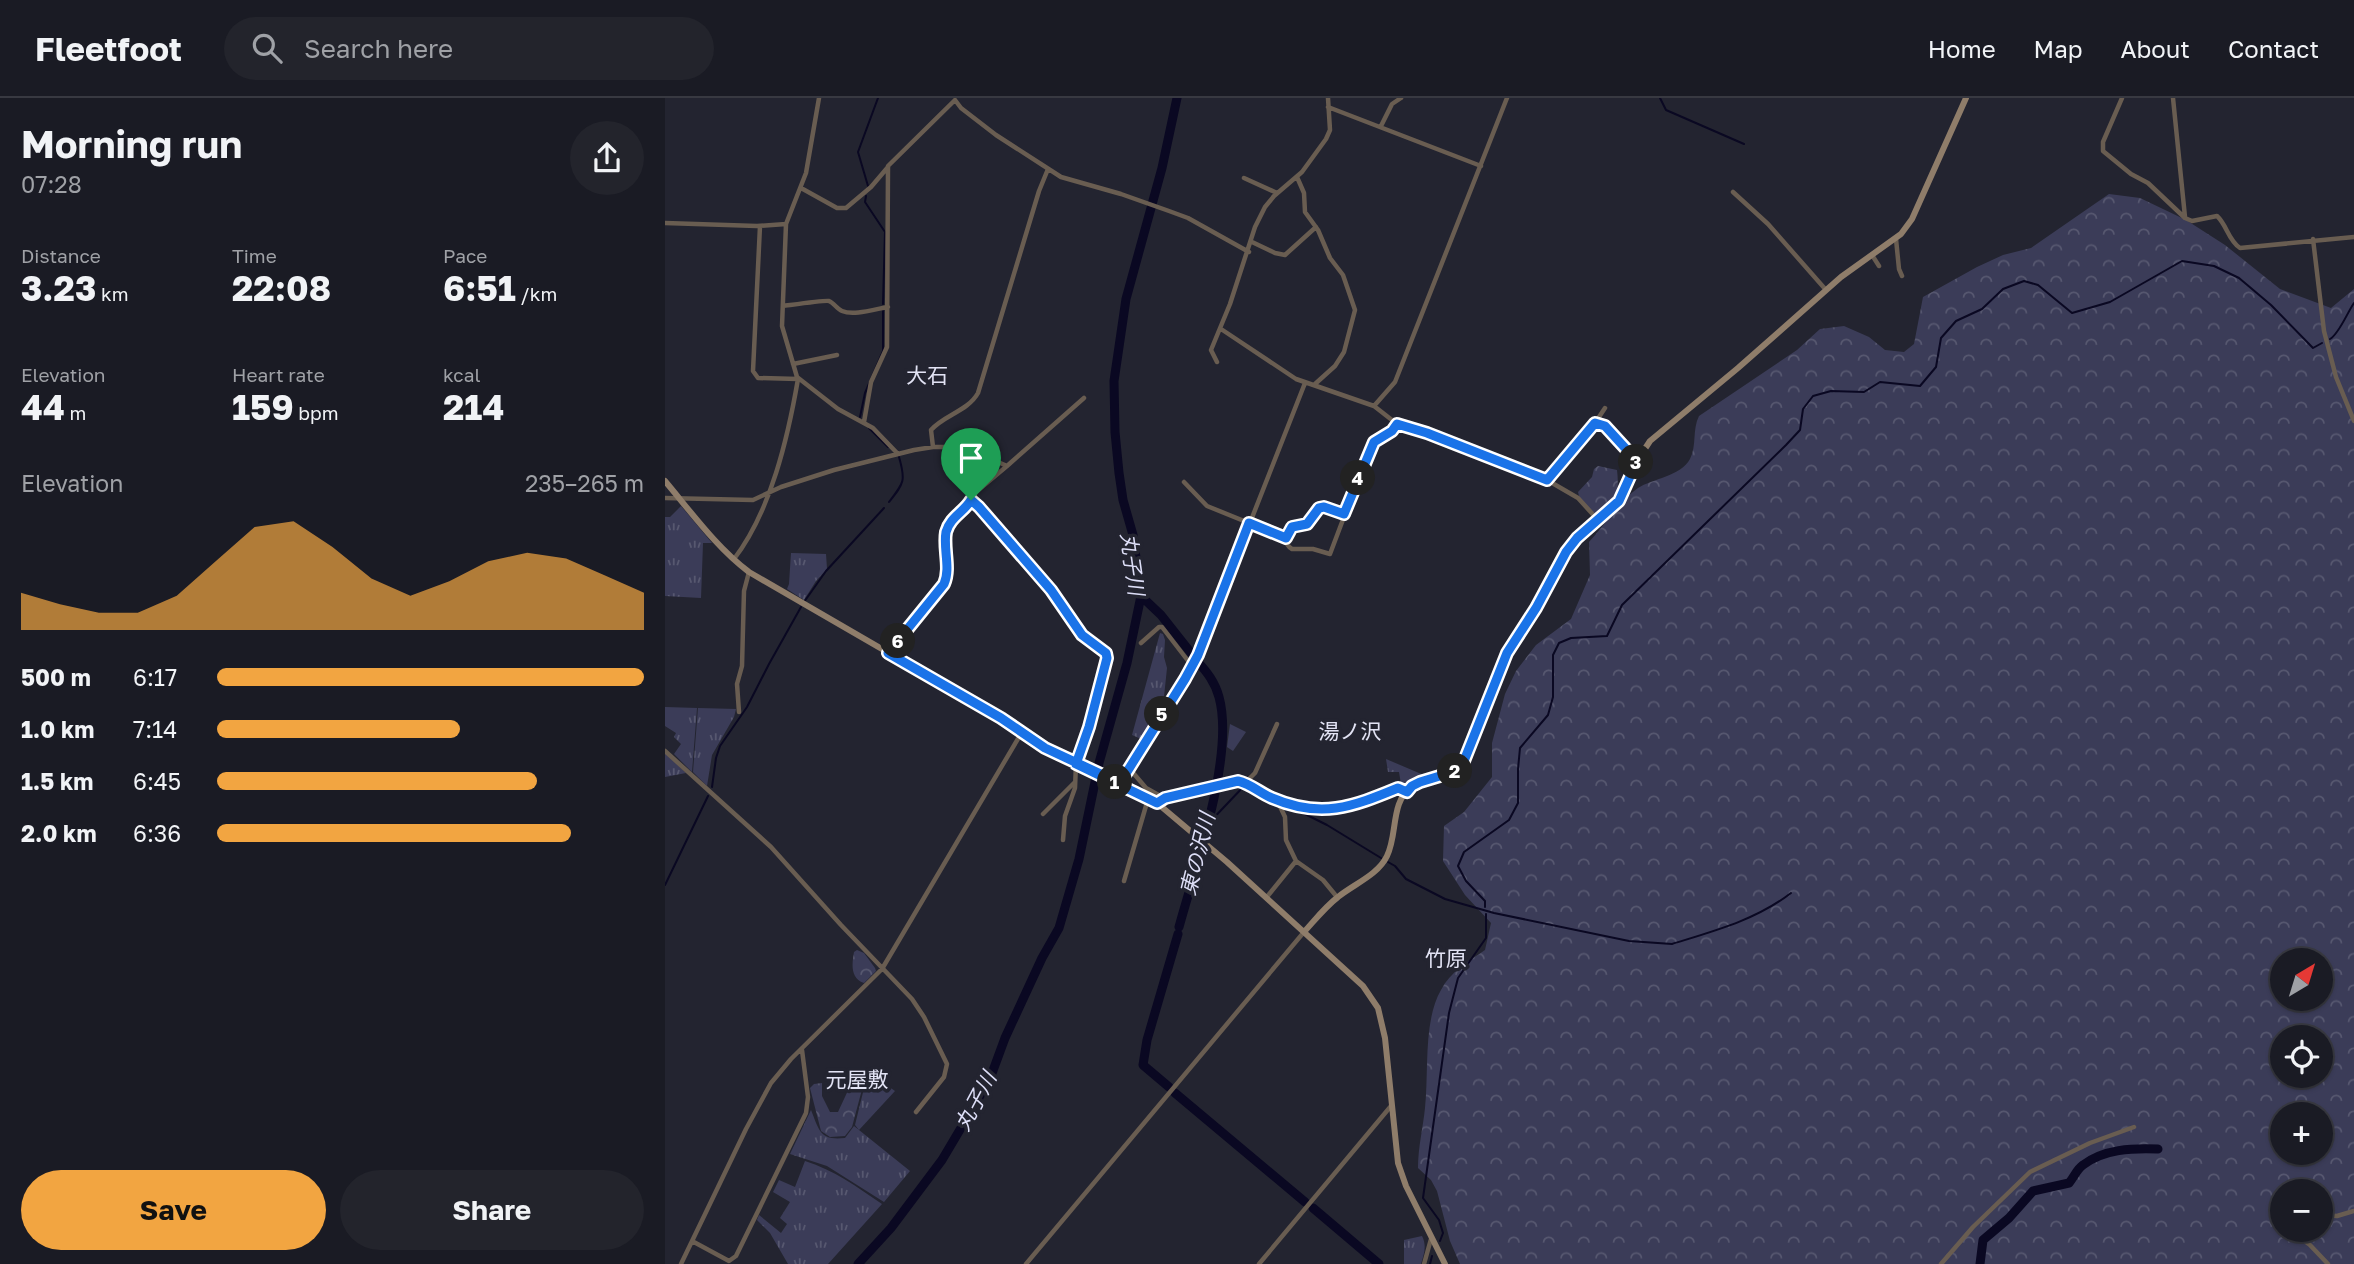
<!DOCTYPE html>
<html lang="en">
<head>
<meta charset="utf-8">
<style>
	:root { --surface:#1a1b24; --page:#23242c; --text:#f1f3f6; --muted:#9fa1a6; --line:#383941; --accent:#f2a541 }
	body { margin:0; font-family:"Golos Text","Noto Sans JP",sans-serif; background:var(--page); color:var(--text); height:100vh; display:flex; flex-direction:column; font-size:26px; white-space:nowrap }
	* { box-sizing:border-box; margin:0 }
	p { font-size:23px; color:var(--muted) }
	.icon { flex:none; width:38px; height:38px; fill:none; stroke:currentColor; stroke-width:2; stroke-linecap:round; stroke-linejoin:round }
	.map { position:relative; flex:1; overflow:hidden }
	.panel { display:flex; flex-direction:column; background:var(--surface); width:665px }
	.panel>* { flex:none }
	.needle { width:46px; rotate:38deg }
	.tools { position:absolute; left:1605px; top:850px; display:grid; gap:14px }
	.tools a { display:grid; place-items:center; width:63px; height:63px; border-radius:50%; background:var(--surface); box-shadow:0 2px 5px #0004,0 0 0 2px var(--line); font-size:35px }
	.pin { position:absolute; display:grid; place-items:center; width:60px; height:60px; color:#fff; margin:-72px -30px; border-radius:50% 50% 50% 0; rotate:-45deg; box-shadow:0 0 7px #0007 }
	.pin .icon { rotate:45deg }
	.km { position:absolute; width:35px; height:35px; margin:-18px; border-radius:50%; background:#222; color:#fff; font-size:19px; line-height:35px; text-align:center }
	.round { display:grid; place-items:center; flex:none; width:74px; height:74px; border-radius:37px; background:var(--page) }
	.headline { display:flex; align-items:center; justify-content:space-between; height:119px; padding:0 21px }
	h1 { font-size:38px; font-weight:700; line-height:52px }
	.figures { display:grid; grid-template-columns:repeat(3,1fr); gap:10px; height:119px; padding:7px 21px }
	.figures div { display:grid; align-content:center }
	.figures b { font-size:35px; font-weight:700 }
	.figures small { font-size:19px; font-weight:400 }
	.figures p { font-size:19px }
	.chart { height:196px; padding:14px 21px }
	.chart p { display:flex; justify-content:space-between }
	.chart svg { width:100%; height:126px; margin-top:7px; fill:var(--accent); opacity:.7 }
	.cta { display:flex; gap:14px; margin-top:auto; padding:14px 21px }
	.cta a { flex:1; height:80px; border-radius:42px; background:var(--accent); color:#111; font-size:28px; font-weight:700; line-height:80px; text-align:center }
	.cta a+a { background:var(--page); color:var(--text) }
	ul { padding:0 21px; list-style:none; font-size:23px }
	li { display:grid; grid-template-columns:112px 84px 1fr; align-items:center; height:52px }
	li i { height:18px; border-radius:9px; background:var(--accent) }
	header { display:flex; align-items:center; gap:42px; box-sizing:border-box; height:98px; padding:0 35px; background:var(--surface); border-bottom:2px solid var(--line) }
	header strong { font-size:33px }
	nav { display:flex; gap:38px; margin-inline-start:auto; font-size:24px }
	.search { width:490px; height:63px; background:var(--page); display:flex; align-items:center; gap:18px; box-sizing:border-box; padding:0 24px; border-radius:38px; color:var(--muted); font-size:26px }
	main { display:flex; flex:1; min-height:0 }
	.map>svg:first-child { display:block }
	.grass { fill:url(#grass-tufts) }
	.forest { fill:url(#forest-crowns); fill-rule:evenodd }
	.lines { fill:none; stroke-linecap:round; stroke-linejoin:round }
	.stream { stroke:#0a0822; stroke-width:2 }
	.river { stroke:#0a0822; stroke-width:9 }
	.street { stroke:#695d51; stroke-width:4.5 }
	.secondary { stroke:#8f7d6a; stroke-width:6 }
	.route-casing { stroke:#fff; stroke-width:14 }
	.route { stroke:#1a73e8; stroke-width:9 }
	.labels { text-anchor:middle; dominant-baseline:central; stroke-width:7; stroke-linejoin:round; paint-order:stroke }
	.neighbourhood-label { font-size:21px; fill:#e2e3f4; stroke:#232430 }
	.water-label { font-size:21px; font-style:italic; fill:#dddef7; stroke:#232430 }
</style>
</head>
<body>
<header>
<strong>Fleetfoot</strong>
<div class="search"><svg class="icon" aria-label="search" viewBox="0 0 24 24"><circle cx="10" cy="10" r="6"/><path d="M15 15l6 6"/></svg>Search here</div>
<nav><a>Home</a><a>Map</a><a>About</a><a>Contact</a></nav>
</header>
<main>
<section class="panel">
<div class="headline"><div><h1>Morning run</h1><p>07:28</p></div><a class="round"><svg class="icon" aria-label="share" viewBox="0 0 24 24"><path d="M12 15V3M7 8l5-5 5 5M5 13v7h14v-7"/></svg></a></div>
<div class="figures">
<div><p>Distance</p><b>3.23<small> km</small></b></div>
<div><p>Time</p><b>22:08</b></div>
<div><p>Pace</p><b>6:51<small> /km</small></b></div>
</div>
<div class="figures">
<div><p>Elevation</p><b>44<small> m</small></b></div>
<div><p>Heart rate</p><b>159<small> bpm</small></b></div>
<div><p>kcal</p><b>214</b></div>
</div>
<div class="chart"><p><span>Elevation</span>235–265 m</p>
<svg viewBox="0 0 160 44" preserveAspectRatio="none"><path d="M0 44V31L10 35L20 38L30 38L40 32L50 20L60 8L70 6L80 15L90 26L100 32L110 27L120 20L130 17L140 19L150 25L160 31V44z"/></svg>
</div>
<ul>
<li><b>500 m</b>6:17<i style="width:100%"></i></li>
<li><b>1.0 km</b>7:14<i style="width:57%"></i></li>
<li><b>1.5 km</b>6:45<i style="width:75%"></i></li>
<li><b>2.0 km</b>6:36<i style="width:83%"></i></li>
</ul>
<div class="cta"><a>Save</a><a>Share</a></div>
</section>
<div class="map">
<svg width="1689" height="1166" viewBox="0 0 1689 1166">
	<defs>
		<pattern id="grass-tufts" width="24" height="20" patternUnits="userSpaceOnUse" patternTransform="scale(1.75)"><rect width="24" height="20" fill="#3b3c58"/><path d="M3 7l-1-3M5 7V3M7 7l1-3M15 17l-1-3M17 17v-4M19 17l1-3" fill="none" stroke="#575870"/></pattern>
		<pattern id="forest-crowns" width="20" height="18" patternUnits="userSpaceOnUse" patternTransform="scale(1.75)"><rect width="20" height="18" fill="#3b3c58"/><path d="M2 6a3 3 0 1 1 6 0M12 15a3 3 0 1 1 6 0" fill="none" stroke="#575870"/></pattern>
	</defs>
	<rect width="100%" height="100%" fill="#232430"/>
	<!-- grass -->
	<path class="grass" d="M16,408L47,445H38L36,500L0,498V419H5Z
		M126,455L161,456L162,471L151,483L139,502L122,491L124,486Z
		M495,535L498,536L500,542L499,559L502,570L498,608L476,641L467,637Z
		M0,609L32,610L27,674L9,656L16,646L9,639L11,635L0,628Z
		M33,610L71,611L69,619L47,657L42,688L28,674Z
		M565,626L581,634L568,653L562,649Z
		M0,655L21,675L0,679Z
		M721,661L761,678L736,686L734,674H723Z
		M203,974L230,993L194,1032L190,1027Z
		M146,1012C154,1032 155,1043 180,1040L189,1028L245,1073L219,1104L162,1068L125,1056Z
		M140,1063C169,1072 192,1089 217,1106L163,1166H123L105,1135L92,1122L94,1117L116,1135L122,1126L115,1120L125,1104L108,1094L114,1082L130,1089Z
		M757,1138C762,1148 759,1156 756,1166H739V1142Z"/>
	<!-- forest -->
	<path class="forest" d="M1444,96L1475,100L1521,122L1560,147L1615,191L1666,210L1689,191V1166H795L785,1143L772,1093L766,1082L753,1070C753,1049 758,1030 760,1010C764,974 758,923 776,892C785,874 804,863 820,852L826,825L800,797L778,763L779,728L799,714L827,679V645L840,596L851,573L871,547L906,521L925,477L924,444C940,427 954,403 973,390C987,381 1016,378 1025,361C1032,347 1027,332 1034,318L1132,252L1155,231L1179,228L1204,239L1220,252L1239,254L1249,246L1258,199L1312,169L1338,157L1366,150ZM1617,863H1656V901H1617ZM1617,940H1656V978H1617ZM1617,1017H1656V1055H1617ZM1617,1094H1656V1132H1617Z
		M933,368L952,372C953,381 954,392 949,400C937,424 919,420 913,394L927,379L929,371Z
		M192,852L199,855L210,870L211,873L199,885C185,880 187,866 189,854Z
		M193,971H197L200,980L187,1029L180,1038L165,1039L156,1033L145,990L149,986L157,985V998L165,1014H173Z"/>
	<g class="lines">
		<!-- stream -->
		<path class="stream" d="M995,0L1001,12L1079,46
			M203,88L193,54L213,0
			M201,98L200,104L220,134L218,206
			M1665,241C1674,236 1682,215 1689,205
			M195,319L200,295L218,253V213
			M204,330L223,349
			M224,404C239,385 241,383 234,359
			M139,504L161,473L219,410
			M47,689L51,660L55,648L82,609L104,566L136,509
			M626,709L662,727L716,760
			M541,728L580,687
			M723,764L730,768L741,781L780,801L829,815L964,843L1007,846C1049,833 1091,822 1126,795
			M0,787L43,698
			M820,809V803L801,783L793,768L799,754L844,722L853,705V671L855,650L883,617L888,599V557L894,545L906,540L942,538L957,507L1121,347L1135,332L1138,311L1148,298L1166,293L1199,294L1215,284L1255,288L1271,269L1276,240L1291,223L1317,211L1338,191L1359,183L1373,187L1407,215L1445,204L1517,163L1549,168L1574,180L1606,207L1648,250L1657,245
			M775,1143L778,1135L774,1122L758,1100L784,915L793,880L821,840V816
			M765,1166L767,1158"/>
		<!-- river -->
		<path class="river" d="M476,498L496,517L526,555
			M514,829C530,770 570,657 554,599C550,584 542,574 532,563
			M504,989L478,967L482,942L513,836
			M510,995L640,1104
			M648,1110L714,1166
			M193,1166L226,1130L277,1062L312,1003L326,978L340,940L377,860L394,830L414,761L434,665L462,565L476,498L468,437L458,402L454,375L450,334L449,283L461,201L497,70L512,0
			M1315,1166L1318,1142L1344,1120L1368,1093L1404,1085C1409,1079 1412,1071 1418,1067C1439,1051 1467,1050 1493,1051"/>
		<!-- street -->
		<path class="street" d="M154,0L141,75L121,126L117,228L132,279L173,311L208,330L233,356
			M1457,0L1438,44V53L1466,76L1483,85L1520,120L1527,123L1552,118C1562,127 1563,142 1575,150L1689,139
			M1508,0L1520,119
			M290,2L296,10L331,37L396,79L456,96L504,113L523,120L584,154
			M663,9L816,68
			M716,28L727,6L736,0
			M632,79L639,95L640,114L653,132L665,160L678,177L690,212L679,254L670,268L650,286
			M579,80L612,95
			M136,90L172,110H181L206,89L223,69
			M1068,94L1103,126L1161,192
			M0,125L92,128L121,126
			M1231,141L1234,171L1237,178
			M1648,141L1659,233L1671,279L1689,323
			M587,144L610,155L620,157L651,129
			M1207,157L1214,168
			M118,208C126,207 160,202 164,203C169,205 172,211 177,213C189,218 210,211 223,209
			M556,231L631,281L709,308L732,326L762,335L882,382L913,400L933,422
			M552,264L546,252L565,206L590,129L600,109L609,98L637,74L661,41L665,32L663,0
			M128,266L172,257
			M709,308L730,284L842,0
			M199,324L206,284L222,249L223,68L290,2
			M930,325L940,310
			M268,349L266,332C279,317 303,313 313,295L374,93L383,71
			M882,382L930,325L940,328L972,363
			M519,384L542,408L621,440
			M0,400L88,402L116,389L169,372L249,352L268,349H286L308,353L342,368L419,300
			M306,402L314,409L386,492L417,537L441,555L442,560L424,629L411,666L410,690L400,718L398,742
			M679,416L659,409L654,410L640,427L627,429C622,437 617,445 627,451H648L665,456L705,350C711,339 724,337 732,326
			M69,461C106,413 123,339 133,281L93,280L88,273L95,128
			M476,545L494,529H497L527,568
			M223,555L279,486L282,472L280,457L281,434L285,425L303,407L311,394L342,368
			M74,614L72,586L77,568L79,493L84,474
			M0,653L106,749L176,827L247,901L259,919L282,966L279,979L251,1014
			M464,670L481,690L499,700
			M581,684L590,675L612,626
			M455,686L520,581L533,557L640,285
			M492,705L500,700L574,683C586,686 595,695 607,700C627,709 654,714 676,710C693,708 729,686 742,693
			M378,716L409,685
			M631,763L658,782L672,799
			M459,783L483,701
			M601,800L631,763L621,742L620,719L612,702
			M1656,1117L1672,1118L1689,1113
			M1624,1132L1645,1147L1663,1166
			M27,1143L64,1163L71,1158L141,1015L143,999L137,952
			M16,1166L81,1031L106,985L126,961L217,871L357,634
			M361,1166L639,834
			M594,1166L726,1008
			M759,1166L766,1141
			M1276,1166L1308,1129L1365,1074L1425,1045L1469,1029"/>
		<!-- secondary -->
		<path class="secondary" d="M0,383C26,414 52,450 84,474L336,620L380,650L492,705L562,764L698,888L713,910L720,940L733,1065L741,1088L780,1166
			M639,834C650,822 660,809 673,799C689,786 713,777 722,758C733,736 725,704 747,688C764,675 784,682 799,663L842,555L871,510L901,454L913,440L954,403L970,366L985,343L1073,270L1176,179L1236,136L1247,121L1301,0"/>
	</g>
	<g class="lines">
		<defs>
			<path id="route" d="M306,402L314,409L386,492L417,537L441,555L442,560L424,629L411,666L492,705L500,700L573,683C586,686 595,695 607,700C656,721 687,709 733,690L742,694L747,688L755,684L788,674L799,663L842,555L871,510L901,454L912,440L954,403L972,363L940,328L930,325L882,382L762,335L732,326L727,333L709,344L679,416L659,409L654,410L642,426L627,429L621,440L584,425L533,557L520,581L455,685L380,650L336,620L223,555L279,486C286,470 278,451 281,434C285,419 299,414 306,402"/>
		</defs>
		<!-- route casing -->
		<use href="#route" class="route-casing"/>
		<!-- route -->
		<use href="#route" class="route"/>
	</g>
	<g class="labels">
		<!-- neighbourhood labels -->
		<g class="neighbourhood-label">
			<text x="262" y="277">大石</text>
			<text x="685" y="633">湯ノ沢</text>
			<text x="781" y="860">竹原</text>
			<text x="192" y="981">元屋敷</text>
		</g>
		<!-- water labels -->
		<g class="water-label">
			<text transform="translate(468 466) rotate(82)">丸子川</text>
			<text transform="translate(532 756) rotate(-76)">東の沢川</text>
			<text transform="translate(310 1003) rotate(-62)">丸子川</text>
		</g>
	</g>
</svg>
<div class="tools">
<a><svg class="needle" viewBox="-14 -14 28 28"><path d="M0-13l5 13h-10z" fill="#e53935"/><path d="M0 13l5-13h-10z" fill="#9fa1a6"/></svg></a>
<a><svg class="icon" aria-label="locate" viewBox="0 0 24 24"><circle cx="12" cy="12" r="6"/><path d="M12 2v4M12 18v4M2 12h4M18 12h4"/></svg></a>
<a>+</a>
<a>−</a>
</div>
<div class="pin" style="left:306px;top:402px;background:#1e9e55"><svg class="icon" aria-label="arrive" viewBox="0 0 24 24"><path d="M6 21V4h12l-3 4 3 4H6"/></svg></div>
<b class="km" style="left:450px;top:684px">1</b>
<b class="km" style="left:790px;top:673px">2</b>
<b class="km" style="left:971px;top:364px">3</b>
<b class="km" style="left:693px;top:380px">4</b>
<b class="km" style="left:497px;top:616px">5</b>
<b class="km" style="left:233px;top:543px">6</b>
</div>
</main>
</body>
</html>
